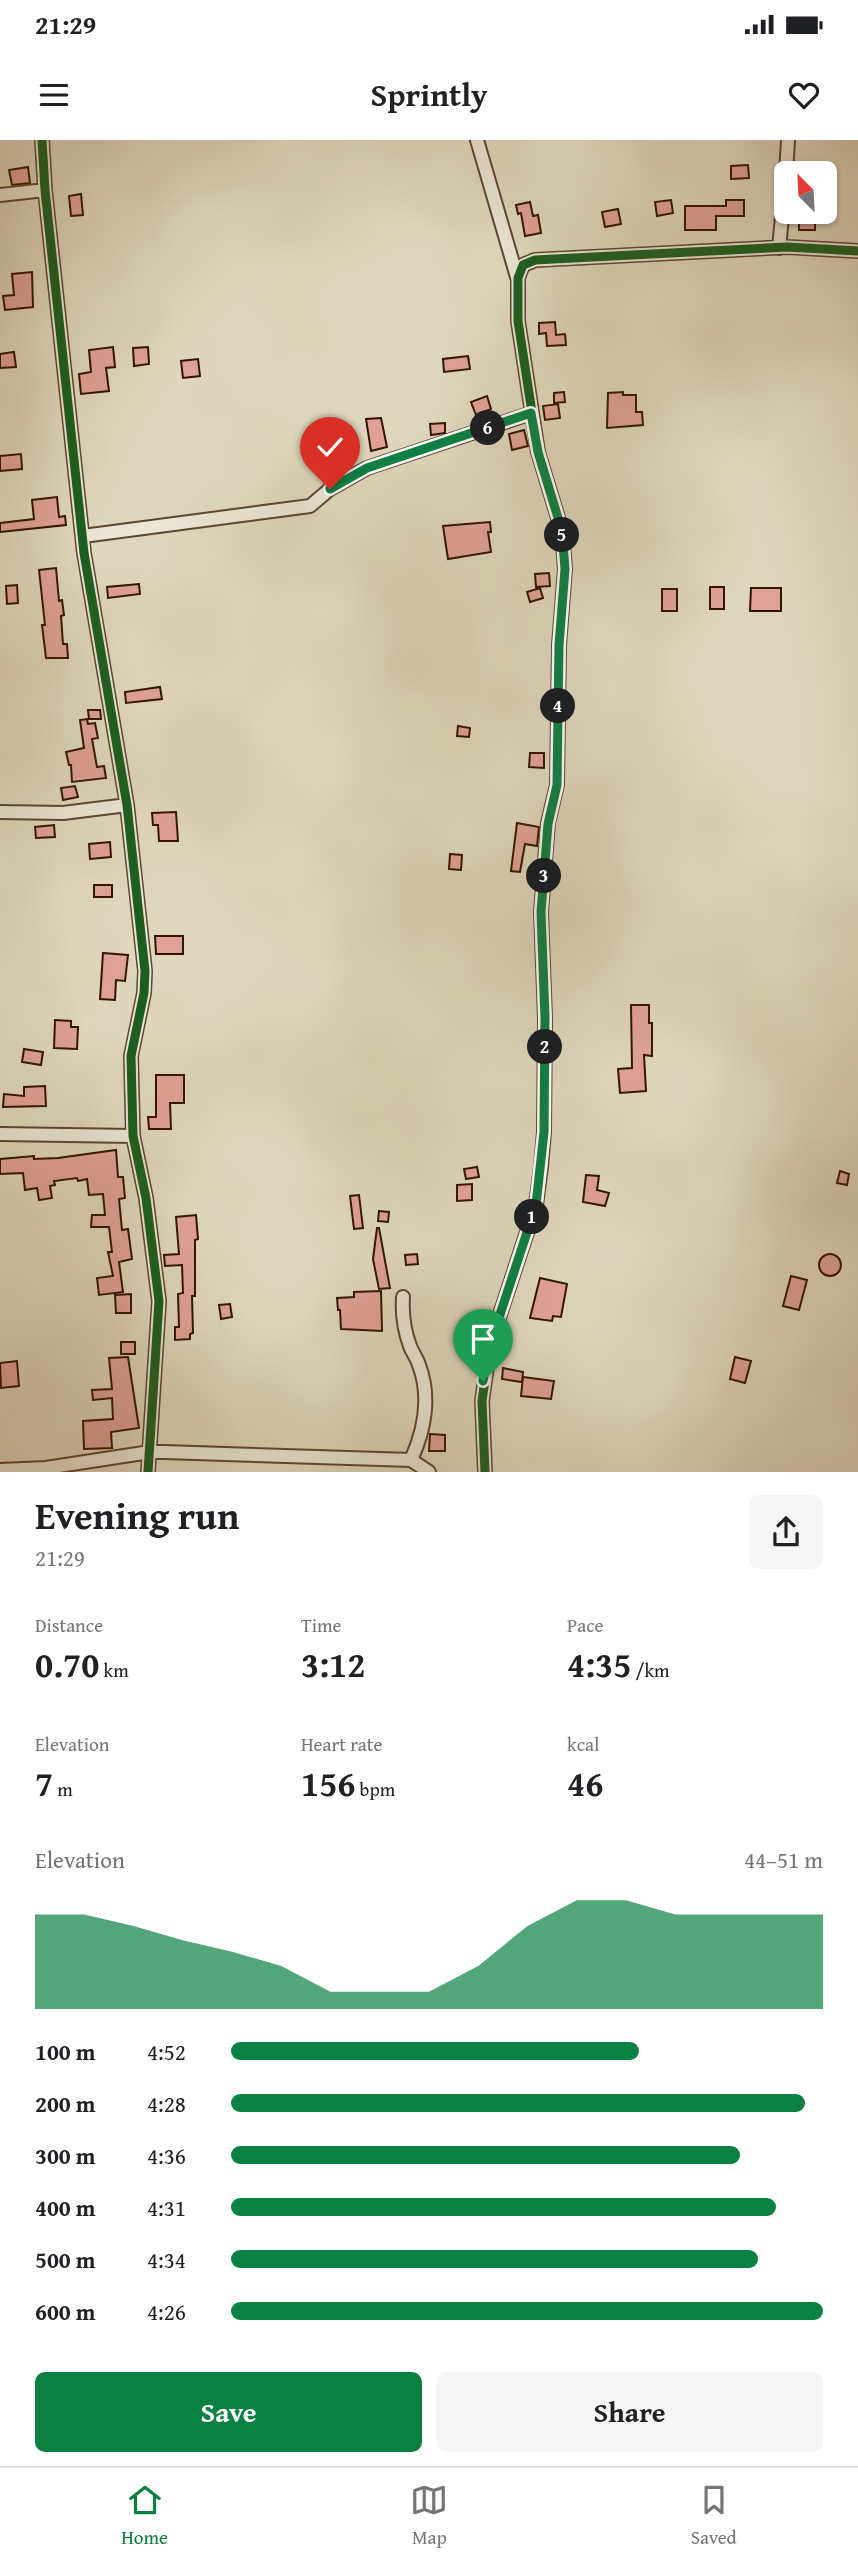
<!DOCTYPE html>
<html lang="en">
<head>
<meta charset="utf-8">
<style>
	:root { --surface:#fff; --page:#f6f6f6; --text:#202124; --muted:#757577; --line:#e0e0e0; --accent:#0b8043 }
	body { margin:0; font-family:"Gentium Book Plus",serif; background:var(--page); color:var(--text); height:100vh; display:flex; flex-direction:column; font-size:26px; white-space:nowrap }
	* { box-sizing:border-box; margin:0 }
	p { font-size:23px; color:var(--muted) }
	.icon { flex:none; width:38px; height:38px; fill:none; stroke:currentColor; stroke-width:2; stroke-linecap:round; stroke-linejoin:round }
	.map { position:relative; height:1332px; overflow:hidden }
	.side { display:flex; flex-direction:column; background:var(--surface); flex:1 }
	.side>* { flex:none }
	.needle { width:46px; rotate:336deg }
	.buttons { position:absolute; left:774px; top:21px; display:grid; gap:14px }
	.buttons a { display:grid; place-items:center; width:63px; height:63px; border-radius:10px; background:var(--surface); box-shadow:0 2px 5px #0004; font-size:35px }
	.pin { position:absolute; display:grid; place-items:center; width:60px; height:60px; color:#fff; margin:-72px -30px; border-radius:50% 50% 50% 0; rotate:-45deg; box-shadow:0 0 7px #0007 }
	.pin .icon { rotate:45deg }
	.km { position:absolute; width:35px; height:35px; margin:-18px; border-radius:50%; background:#222; color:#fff; font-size:19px; line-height:35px; text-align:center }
	.round { display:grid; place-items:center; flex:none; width:74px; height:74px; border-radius:10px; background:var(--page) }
	.summary { display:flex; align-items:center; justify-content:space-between; height:119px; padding:0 35px }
	h1 { font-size:38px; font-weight:600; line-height:52px }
	.stats { display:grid; grid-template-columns:repeat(3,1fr); gap:10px; height:119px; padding:7px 35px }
	.stats div { display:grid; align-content:center }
	.stats b { font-size:35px; font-weight:600 }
	.stats small { font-size:19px; font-weight:400 }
	.stats p { font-size:19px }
	.chart { height:196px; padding:14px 35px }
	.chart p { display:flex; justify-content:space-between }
	.chart svg { width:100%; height:126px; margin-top:7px; fill:var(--accent); opacity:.7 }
	.action { display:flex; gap:14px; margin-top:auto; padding:14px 35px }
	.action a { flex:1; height:80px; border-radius:10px; background:var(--accent); color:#fff; font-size:28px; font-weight:600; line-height:80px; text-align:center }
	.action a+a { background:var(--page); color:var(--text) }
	ul { padding:0 35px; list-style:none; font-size:23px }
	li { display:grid; grid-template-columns:112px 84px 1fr; align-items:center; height:52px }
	li i { height:18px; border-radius:9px; background:var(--accent) }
	.status { display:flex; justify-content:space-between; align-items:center; height:49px; padding:0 35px; background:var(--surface); direction:ltr }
	.status svg { height:19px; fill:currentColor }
	header { display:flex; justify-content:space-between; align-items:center; height:91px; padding:0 35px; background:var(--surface); font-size:32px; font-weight:600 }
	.dock { display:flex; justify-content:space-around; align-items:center; height:98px; border-top:2px solid var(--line); background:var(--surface); font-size:19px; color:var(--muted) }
	.dock a { display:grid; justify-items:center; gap:4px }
	.dock .active { color:var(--accent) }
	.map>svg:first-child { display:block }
	.building { fill:#e0a197; stroke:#321400; stroke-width:2 }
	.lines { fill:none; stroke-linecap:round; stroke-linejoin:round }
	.minor-casing { stroke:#5d452f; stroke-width:16 }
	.minor { stroke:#eae5d4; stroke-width:12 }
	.cycleway-casing { stroke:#eae5d4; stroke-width:13 }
	.cycleway { stroke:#1b5e20; stroke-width:9 }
	.route-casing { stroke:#fff; stroke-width:14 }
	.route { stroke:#0b8043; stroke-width:9 }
</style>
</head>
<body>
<div class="status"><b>21:29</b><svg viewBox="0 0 49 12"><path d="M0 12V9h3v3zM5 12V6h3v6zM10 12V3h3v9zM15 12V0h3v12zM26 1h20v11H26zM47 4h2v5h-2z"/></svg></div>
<header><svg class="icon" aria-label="menu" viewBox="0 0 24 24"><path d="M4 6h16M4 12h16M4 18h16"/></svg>Sprintly<svg class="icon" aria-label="heart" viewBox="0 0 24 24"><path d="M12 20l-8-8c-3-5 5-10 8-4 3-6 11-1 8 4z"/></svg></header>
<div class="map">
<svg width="858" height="1332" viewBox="0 0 858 1332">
	<rect width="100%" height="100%" fill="#dfd7bd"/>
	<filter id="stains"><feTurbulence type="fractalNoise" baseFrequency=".00286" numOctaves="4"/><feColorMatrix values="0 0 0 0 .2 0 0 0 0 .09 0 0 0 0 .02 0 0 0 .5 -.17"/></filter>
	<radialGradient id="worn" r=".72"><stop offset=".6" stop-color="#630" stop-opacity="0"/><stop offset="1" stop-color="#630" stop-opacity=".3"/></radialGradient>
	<!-- building -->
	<path class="building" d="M748,25L749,38L731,39V26Z
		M28,27L30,43L12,45L9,30Z
		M81,54L83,75L71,76L69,56Z
		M671,60L673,73L657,76L655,62Z
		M726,60H744V76H716V90H685V66H726Z
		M530,62L533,76L538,75L541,93L525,96L521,73L518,74L516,65Z
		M618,69L621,84L605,87L602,72Z
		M799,75H815V90H799Z
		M32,132L33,167L5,170L3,156L14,155L12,134Z
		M555,182L556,195L565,194L566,205L547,206L546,193L539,194V183Z
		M113,207L115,227L106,228L109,251L81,254L79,234L91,232L89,210Z
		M148,207L149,224L134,226L133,208Z
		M14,212L16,227L0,228V214Z
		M468,216L470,229L444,232L443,219Z
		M198,219L200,236L183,238L181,221Z
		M564,252L565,262L554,263V253Z
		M623,252V255H636V272H642L643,285L607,288L608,253Z
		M487,256L491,269L476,275L471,262Z
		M558,264L560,278L545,280L543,266Z
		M381,278L387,307L371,311L366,279Z
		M445,283V293L431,295L430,284Z
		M524,290L528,306L512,310L509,294Z
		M21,314L22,329L0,331V316Z
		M57,357L59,377L65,376L66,385L0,392V383L34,379L32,360Z
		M490,382L491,392H488L491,412L448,419L443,386Z
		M56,428L59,461L62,460L64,475L61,476L63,504H67L68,518H46L42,485H45L39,430Z
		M549,433L550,446L536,447L535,434Z
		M139,444L140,454L108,458L107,447Z
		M17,445L18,463L7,464L6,446Z
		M710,447H724V469H710Z
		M540,448L543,458L530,462L527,452Z
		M751,448H781V471H750Z
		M662,449H677V471H662Z
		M160,547L162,559L126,563L125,552Z
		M88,570H100L101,579H89Z
		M87,579L88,584L95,583L98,598L92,599L97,627L104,626L106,638L72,642L71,625H69L66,612L84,608L80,580Z
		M458,586L470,588L469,597L457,596Z
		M530,613H544V628L529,627Z
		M75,646L78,657L63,660L61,648Z
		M176,672L178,701H159L158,685H153L152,673Z
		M517,683L539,687L537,706L525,704L520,732L511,731Z
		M54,685L55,697L36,698L35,687Z
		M110,702L111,717L90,719L89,704Z
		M450,714L462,715L461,730L449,729Z
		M94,745H112V757H94Z
		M155,796H183V814H156Z
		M103,813L128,815L125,841L116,840L115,860L100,859Z
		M631,865H649V883H652V916L644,915L646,951L620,953L618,929L632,928Z
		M55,880L71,881V887H78L77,909L54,908Z
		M24,909L43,912L41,925L22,922Z
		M156,935H184V963H170L171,989H149L148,977H156Z
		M45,946L46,966L3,967L4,954L24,956V947Z
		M116,1010L118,1037H123L125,1058L119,1059L122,1090L128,1089L132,1119L119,1122L123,1152L99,1155L97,1138L113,1136L108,1112H112L109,1087H91L92,1075H105L103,1054L89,1055L87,1039L78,1041L77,1038L54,1041L55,1045L50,1046L52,1058L39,1060L37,1048L25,1050L23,1033L0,1034V1019L34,1016V1019L58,1018Z
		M477,1027L479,1037L466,1039L464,1029Z
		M840,1031L849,1034L847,1045L837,1043Z
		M586,1035L599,1036L597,1050L609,1053L605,1066L583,1062Z
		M472,1044V1060L457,1061V1045Z
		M359,1055L363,1088L354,1089L350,1056Z
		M379,1071L389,1072L388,1082L378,1081Z
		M196,1075L198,1099L195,1100V1156H192L193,1193L190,1194V1199L175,1200V1187H179L178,1154L183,1153L182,1125L165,1126L164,1115L179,1114L176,1077Z
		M377,1088H379L390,1148L379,1149L373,1119Z
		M819 1125a11 11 0 1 1 22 0a11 11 0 1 1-22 0Z
		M417,1114L418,1124L406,1125L405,1115Z
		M791,1136L807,1140L799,1170L783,1166Z
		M540,1138L567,1144L561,1177L553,1176L552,1181L530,1178Z
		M381,1151L382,1191L341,1189L340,1170H338L337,1158L354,1157V1152Z
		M131,1154V1173H116L115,1155Z
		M230,1164L232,1177L221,1179L219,1165Z
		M121,1202H135V1214H121Z
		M128,1217L139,1288L111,1292L112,1308L84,1309L83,1281L113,1279L112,1258L93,1260L92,1250L112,1249L109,1218Z
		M735,1217L751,1221L745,1243L730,1239Z
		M17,1221L19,1246L1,1248L0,1223Z
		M503,1228L523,1232L522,1242L502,1239Z
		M523,1237L554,1241L551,1259L521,1256Z
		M430,1294L445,1295V1311H429Z"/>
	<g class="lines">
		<defs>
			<path id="minor" d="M42,0L45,50L84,413L127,665L145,831L144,853L131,916L133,996L146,1058L159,1161L148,1332
				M477,0L517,137
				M786,33L788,0
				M0,55L45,50
				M779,108L786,35
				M83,396L310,366L330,349L367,328L532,273
				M0,672L63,673L127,665
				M0,994L133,996
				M403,1157C402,1173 404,1190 410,1206C412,1212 417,1218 419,1225C431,1257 425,1289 411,1320
				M0,1330L46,1328L150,1312H164L411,1320L429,1332
				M485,1332L482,1261L490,1205L536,1065L541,1027L544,992L545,878L541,772L548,683L557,645L559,505L565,429L562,391L538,312L518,181V138L523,125L535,120L787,107L858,111"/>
		</defs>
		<!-- minor casing -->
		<use href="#minor" class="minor-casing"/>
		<!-- minor -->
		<use href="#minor" class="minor"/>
		<defs>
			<path id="cycleway" d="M42,0L45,50L84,413L127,665L145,831L144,853L131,916L133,996L146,1058L159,1161L148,1332
				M485,1332L482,1261L490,1205L536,1065L541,1027L544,992L545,878L541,772L548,683L557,645L559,505L565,429L562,391L538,312L518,181V138L523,125L535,120L787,107L858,111"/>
		</defs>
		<!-- cycleway casing -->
		<use href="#cycleway" class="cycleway-casing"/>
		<!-- cycleway -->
		<use href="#cycleway" class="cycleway"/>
	</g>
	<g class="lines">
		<defs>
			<path id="route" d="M330,349L367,328L531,273L538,312L562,391L565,429L559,505L557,645L548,684L541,772L545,878L544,992L536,1065L490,1205L483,1241"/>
		</defs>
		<!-- route casing -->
		<use href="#route" class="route-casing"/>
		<!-- route -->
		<use href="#route" class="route"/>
	</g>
	<rect width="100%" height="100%" filter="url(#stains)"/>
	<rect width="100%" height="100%" fill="url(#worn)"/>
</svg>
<div class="buttons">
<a><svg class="needle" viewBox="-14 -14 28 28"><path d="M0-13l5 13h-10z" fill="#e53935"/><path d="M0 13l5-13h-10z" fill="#757577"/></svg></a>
</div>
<div class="pin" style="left:483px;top:1241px;background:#1e9e55"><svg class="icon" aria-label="arrive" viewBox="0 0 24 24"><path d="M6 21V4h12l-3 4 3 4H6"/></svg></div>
<div class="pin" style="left:330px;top:349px;background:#d93025"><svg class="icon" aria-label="check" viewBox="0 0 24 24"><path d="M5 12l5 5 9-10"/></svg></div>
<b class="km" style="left:532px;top:1077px">1</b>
<b class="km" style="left:545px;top:907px">2</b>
<b class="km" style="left:544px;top:736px">3</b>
<b class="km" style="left:558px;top:566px">4</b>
<b class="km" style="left:562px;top:395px">5</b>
<b class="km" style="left:488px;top:288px">6</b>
</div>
<section class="side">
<div class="summary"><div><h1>Evening run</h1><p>21:29</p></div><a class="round"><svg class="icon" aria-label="share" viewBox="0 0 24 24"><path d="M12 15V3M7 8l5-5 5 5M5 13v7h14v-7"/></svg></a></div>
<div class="stats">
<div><p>Distance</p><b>0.70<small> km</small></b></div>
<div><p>Time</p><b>3:12</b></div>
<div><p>Pace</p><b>4:35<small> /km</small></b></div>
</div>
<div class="stats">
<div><p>Elevation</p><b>7<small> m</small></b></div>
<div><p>Heart rate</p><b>156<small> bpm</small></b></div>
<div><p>kcal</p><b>46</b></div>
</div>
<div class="chart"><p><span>Elevation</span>44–51 m</p>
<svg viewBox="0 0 160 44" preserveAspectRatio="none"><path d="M0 44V11L10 11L20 15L30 20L40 24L50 29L60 38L70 38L80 38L90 29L100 15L110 6L120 6L130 11L140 11L150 11L160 11V44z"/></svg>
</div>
<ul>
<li><b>100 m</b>4:52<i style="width:69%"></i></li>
<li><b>200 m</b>4:28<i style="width:97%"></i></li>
<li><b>300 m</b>4:36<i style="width:86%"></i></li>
<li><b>400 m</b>4:31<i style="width:92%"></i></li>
<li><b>500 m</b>4:34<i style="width:89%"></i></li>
<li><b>600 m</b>4:26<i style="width:100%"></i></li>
</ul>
<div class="action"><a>Save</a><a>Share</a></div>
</section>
<nav class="dock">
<a class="active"><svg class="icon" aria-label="home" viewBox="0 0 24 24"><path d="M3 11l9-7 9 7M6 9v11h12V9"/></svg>Home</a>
<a><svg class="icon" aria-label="map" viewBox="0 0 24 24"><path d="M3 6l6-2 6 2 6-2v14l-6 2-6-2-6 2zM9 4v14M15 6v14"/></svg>Map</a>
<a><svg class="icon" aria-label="saved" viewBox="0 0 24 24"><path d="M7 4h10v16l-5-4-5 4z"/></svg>Saved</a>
</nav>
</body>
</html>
